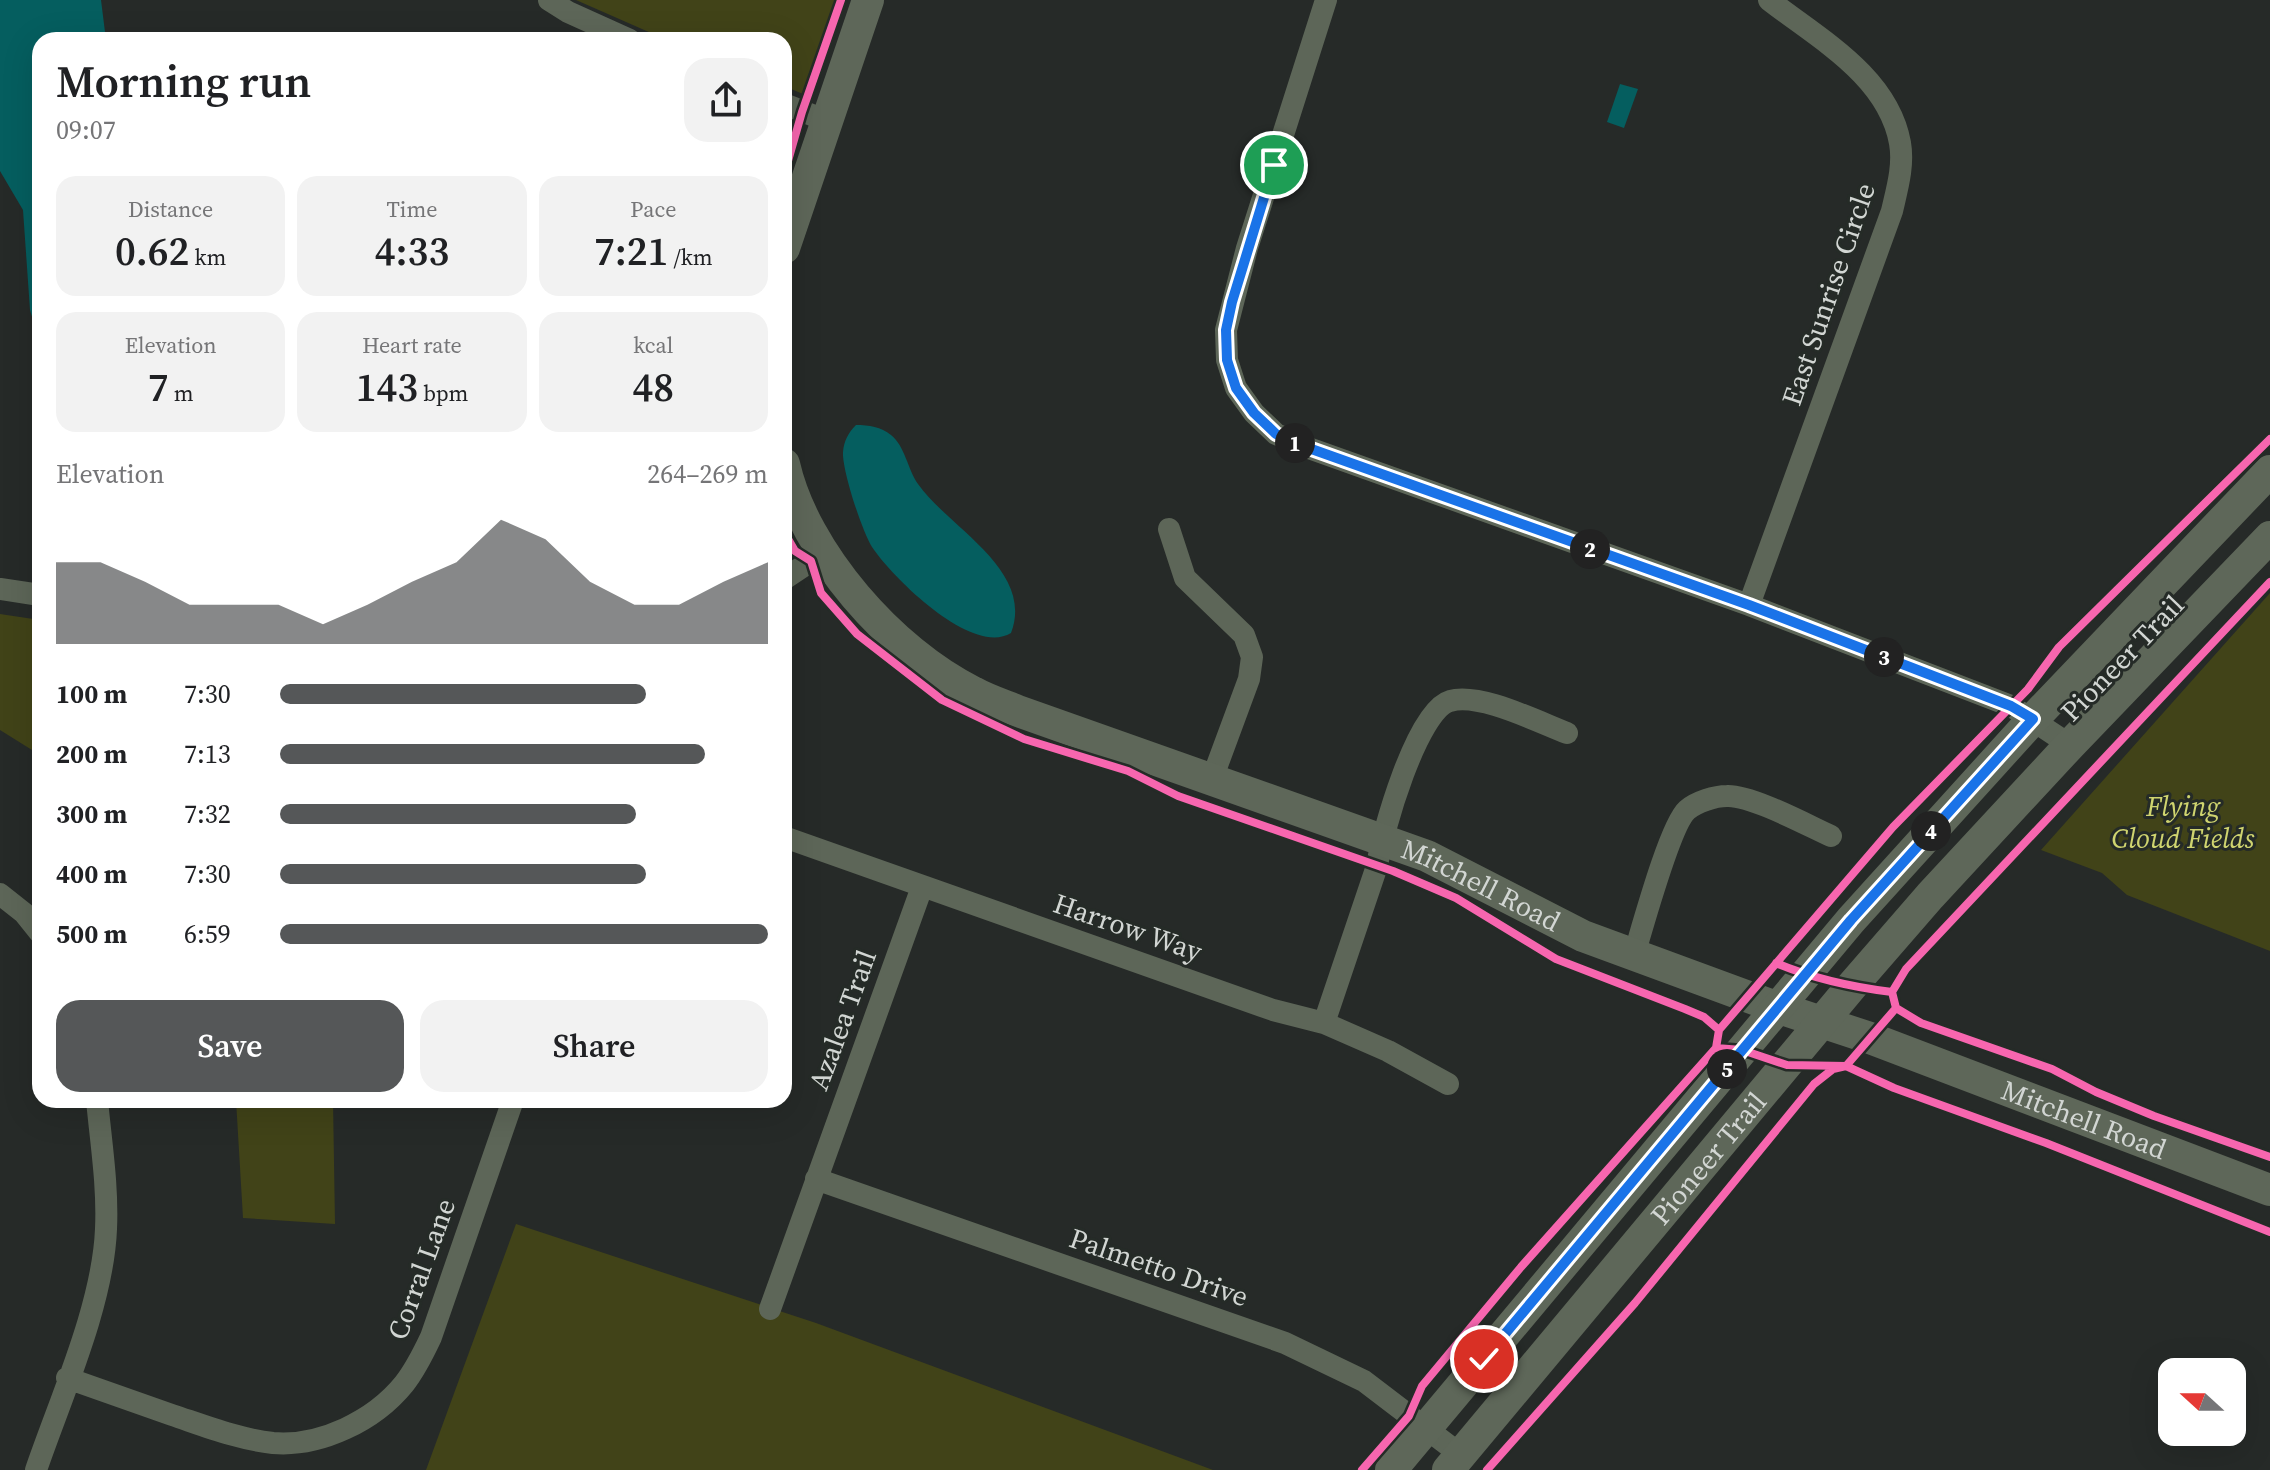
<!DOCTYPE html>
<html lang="en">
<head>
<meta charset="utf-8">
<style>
	:root { --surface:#fff; --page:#f2f2f2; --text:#202124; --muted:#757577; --accent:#555758 }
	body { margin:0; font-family:"Source Serif 4",serif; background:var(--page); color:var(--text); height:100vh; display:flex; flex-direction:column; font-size:30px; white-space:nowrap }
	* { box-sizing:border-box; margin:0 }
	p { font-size:26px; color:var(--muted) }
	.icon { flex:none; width:44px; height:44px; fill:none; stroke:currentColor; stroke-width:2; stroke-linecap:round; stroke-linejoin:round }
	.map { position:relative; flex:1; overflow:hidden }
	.sheet { position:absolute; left:32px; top:32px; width:760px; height:1076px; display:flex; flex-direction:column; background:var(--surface); border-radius:24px; box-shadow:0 8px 32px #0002 }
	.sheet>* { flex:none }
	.needle { width:52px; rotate:291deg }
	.tools { position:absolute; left:2158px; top:1358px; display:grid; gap:16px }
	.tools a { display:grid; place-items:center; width:88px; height:88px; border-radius:16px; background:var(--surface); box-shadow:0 8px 32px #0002; font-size:40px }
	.pin { position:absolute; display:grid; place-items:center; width:68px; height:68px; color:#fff; margin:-34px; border:4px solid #fff; border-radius:50%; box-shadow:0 2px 8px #0007 }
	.km { position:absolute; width:40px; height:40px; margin:-20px; border-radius:50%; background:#222; color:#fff; font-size:22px; line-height:40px; text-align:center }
	.round { display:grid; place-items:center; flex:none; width:84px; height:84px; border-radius:24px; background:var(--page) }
	.headline { display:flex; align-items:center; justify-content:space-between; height:136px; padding:0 24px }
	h1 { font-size:44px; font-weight:600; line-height:60px }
	.stats { display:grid; grid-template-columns:repeat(3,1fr); gap:12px; height:136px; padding:8px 24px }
	.stats div { display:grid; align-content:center; border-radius:20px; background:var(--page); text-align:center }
	.stats b { font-size:40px; font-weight:600 }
	.stats small { font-size:22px; font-weight:400 }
	.stats p { font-size:22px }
	.chart { height:224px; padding:16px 24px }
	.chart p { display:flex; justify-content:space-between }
	.chart svg { width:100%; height:144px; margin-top:8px; fill:var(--accent); opacity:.7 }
	.button { display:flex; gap:16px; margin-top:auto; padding:16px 24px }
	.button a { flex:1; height:92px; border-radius:24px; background:var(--accent); color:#fff; font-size:32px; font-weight:600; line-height:92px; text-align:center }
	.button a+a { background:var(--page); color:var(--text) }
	ul { padding:0 24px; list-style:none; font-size:26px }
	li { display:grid; grid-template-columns:128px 96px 1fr; align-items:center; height:60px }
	li i { height:20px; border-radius:10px; background:var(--accent) }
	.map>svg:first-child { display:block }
	.green { fill:#414318 }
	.water { fill:#055e5f }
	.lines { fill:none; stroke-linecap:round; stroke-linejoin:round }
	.street { stroke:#5d6658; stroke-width:22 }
	.secondary { stroke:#5e6759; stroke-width:32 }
	.cycleway-casing { stroke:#252b27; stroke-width:13 }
	.cycleway { stroke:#f766af; stroke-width:8 }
	.route-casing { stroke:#fff; stroke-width:16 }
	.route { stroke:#1a73e8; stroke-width:10 }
	.labels { text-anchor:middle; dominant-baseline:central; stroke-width:6; stroke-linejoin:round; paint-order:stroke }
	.street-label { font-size:28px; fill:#d2d6d3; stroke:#252b27 }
	.park-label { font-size:28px; font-style:italic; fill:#cfd46f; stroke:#252b27 }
</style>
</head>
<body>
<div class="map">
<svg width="2270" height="1470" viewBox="0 0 2270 1470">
	<rect width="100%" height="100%" fill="#262a28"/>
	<!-- green -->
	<path class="green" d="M576,0H835L803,94L784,86V40H667Z
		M2270,593V951L2127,895L2102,873L2041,850Z
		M0,614L40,620V755L0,730Z
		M236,1100H333L335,1224L243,1218Z
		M516,1224L816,1323L1213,1470H426Z"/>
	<!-- water -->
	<path class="water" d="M0,0H101L106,40H40V344L30,310L23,210L0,171Z
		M1620,84L1638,89L1624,128L1607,122Z
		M856,425C869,425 881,427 891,435C905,446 908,470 918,484C949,528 1035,570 1011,633C972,657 892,577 872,547C862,531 842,470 843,452C844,441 848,433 856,425Z"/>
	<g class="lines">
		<!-- street -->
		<path class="street" d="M549,0L568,12L630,40
			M1326,0L1247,248L1226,330L1227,360L1236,388L1254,413L1276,434L1303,446L1749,605L2011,706L2070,745
			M784,104L827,121
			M1169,529L1185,578L1244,635L1252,657L1249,679L1212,779
			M784,579L823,553
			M0,589L40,595
			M1749,605L1892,211C1897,189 1904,166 1900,143C1888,76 1819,39 1769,0
			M784,837L1273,1010L1324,1023L1388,1051L1448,1084
			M0,894L24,913L40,933
			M1634,955C1642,929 1670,825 1687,810C1696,802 1715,796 1727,796C1751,795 1807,825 1831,836
			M1324,1023L1377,866C1382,833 1417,710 1450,701C1479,692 1538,722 1567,733
			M816,1179L1285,1343L1364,1381L1461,1455
			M770,1309L922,887
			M67,1378C102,1390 137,1403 172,1415C205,1426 238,1439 273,1443C320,1447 374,1421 404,1384C415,1370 423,1354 431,1337L513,1100
			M36,1470C61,1397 103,1305 106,1229C108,1186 101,1143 97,1100"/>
		<!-- secondary -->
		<g class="secondary">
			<path d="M784,248L868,0"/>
			<path id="s1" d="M784,464C804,553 892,652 973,692C987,700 1003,705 1018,711L1427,856L1583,936L1776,1007L1870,1038L2270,1190"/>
			<path d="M1391,1470L1851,920L2033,719L2270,471"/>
			<path id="s2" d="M1448,1470L1851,987L1930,896L2070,745L2270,537"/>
		</g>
		<defs>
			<path id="cycleway" d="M784,175L802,112L841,0
				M784,532L795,551L811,561L821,593L857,634L942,700L1024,739L1128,771L1178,796L1393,871L1456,898L1556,959L1685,1009L1704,1017L1719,1030
				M1776,963C1814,979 1852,987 1892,992
				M1896,1008L1921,1023L2052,1069L2096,1092L2154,1116L2270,1157
				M1716,1048L1742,1050L1787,1065L1846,1066L1894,1088L2046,1143L2270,1232
				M1362,1470L1409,1416L1422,1386L1521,1267L1716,1048L1719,1030L1893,827L2028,689L2059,647L2270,439
				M1487,1470L1635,1303L1814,1084L1833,1069L1846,1066L1896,1008L1892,992L1906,969L2270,582"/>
		</defs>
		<!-- cycleway casing -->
		<use href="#cycleway" class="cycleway-casing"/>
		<!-- cycleway -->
		<use href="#cycleway" class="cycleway"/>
	</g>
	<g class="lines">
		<defs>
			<path id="route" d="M1274,165L1232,302L1226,330L1227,360L1236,388L1254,413L1276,434L1303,446L1749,605L2011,706L2033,719L1851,920L1484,1359"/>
		</defs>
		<!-- route casing -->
		<use href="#route" class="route-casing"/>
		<!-- route -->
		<use href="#route" class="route"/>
	</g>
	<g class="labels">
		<!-- street labels -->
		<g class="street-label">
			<text transform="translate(1828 294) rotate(-71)">East Sunrise Circle</text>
			<text transform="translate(2122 658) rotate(-46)">Pioneer Trail</text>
			<text stroke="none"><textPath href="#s1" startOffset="848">Mitchell Road</textPath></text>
			<text transform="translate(1128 927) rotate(19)">Harrow Way</text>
			<text transform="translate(842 1020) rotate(-70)">Azalea Trail</text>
			<text stroke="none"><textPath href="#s1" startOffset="1496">Mitchell Road</textPath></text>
			<text stroke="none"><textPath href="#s2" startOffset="406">Pioneer Trail</textPath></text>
			<text transform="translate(1159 1267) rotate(19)">Palmetto Drive</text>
			<text transform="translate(421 1269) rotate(-70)">Corral Lane</text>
		</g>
		<!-- park labels -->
		<g class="park-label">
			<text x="2183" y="806">Flying<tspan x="2183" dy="32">Cloud Fields</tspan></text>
		</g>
	</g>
</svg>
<div class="tools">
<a><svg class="needle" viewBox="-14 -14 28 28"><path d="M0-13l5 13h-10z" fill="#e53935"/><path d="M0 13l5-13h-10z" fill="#757577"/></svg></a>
</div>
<div class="pin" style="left:1274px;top:165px;background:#1e9e55"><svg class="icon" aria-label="arrive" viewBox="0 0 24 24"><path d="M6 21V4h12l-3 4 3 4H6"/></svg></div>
<div class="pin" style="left:1484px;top:1359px;background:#d93025"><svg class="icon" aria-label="check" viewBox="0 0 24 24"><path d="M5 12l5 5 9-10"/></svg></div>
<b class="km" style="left:1295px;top:443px">1</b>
<b class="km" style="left:1590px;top:549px">2</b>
<b class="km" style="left:1884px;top:657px">3</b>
<b class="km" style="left:1931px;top:831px">4</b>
<b class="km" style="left:1727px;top:1069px">5</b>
<section class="sheet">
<div class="headline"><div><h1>Morning run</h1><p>09:07</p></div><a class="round"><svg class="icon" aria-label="share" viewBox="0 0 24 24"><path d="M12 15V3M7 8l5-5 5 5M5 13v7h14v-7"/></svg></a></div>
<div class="stats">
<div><p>Distance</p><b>0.62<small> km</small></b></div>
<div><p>Time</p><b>4:33</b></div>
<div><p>Pace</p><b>7:21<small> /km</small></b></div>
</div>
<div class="stats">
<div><p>Elevation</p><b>7<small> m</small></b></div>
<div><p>Heart rate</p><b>143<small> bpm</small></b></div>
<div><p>kcal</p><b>48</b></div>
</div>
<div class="chart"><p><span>Elevation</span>264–269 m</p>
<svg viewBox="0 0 160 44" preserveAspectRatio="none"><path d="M0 44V19L10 19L20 25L30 32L40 32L50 32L60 38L70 32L80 25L90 19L100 6L110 12L120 25L130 32L140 32L150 25L160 19V44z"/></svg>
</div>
<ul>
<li><b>100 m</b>7:30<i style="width:75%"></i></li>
<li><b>200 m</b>7:13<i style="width:87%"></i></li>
<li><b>300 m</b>7:32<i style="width:73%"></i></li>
<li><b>400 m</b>7:30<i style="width:75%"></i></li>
<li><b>500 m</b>6:59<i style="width:100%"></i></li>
</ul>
<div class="button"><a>Save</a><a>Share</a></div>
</section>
</div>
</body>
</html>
